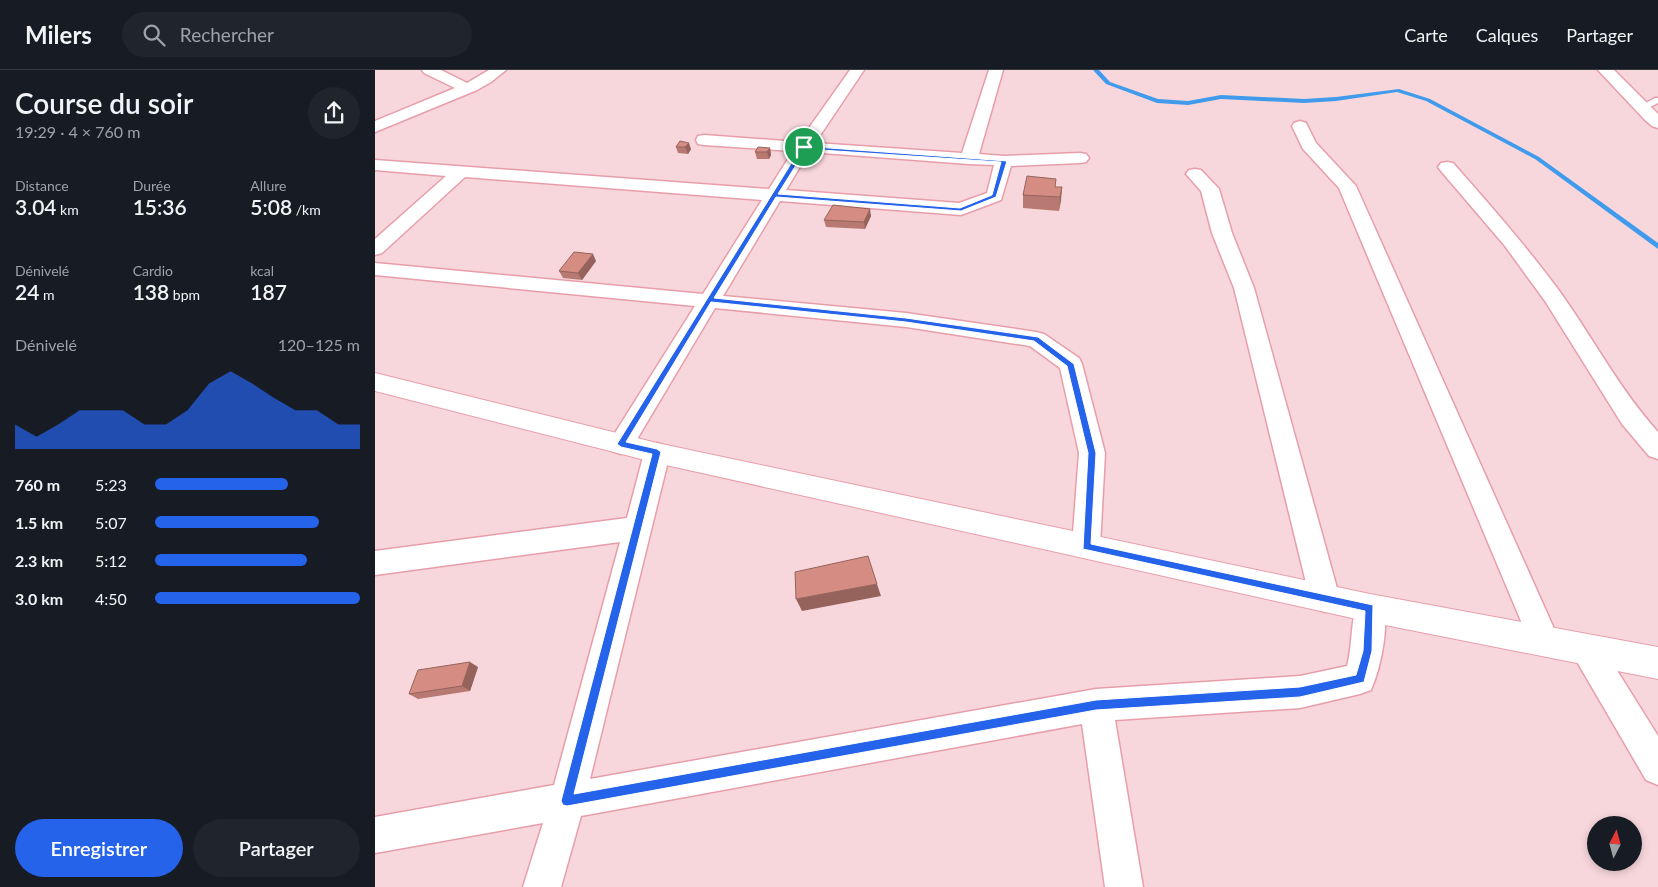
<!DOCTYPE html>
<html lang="fr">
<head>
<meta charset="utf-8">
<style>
	:root { --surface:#171b24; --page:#20242c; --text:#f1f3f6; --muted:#9ea1a6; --line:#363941; --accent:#2563eb }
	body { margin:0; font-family:Lato,sans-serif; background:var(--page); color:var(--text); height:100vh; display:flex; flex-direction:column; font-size:19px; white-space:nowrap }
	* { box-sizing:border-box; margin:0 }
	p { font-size:16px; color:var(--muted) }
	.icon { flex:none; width:28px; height:28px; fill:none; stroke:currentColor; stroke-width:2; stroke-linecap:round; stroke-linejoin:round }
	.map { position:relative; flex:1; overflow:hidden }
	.panel { display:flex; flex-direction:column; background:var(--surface); width:375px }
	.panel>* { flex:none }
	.needle { width:32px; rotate:6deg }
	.controls { position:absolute; left:1212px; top:746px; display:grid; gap:10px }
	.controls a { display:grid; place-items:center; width:55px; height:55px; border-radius:50%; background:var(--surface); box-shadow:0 2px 8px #0003; font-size:25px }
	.pin { position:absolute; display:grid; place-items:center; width:42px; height:42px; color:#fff; margin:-21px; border:2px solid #fff; border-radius:50%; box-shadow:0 1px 5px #0007 }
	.round { display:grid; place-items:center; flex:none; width:52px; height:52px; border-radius:26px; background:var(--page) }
	.overview { display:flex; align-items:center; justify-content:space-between; height:85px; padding:0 15px }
	h1 { font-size:28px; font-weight:600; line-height:38px }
	.figures { display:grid; grid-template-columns:repeat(3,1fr); gap:8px; height:85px; padding:5px 15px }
	.figures div { display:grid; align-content:center }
	.figures b { font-size:21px; font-weight:600 }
	.figures small { font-size:14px; font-weight:400 }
	.figures p { font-size:14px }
	.chart { height:140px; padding:10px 15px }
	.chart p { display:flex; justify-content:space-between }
	.chart svg { width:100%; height:90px; margin-top:5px; fill:var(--accent); opacity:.7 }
	.action { display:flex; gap:10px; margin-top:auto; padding:10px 15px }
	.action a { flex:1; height:58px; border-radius:30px; background:var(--accent); color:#fff; font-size:20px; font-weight:600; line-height:58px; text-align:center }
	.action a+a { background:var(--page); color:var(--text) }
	ul { padding:0 15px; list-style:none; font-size:16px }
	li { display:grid; grid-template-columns:80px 60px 1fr; align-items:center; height:38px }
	li i { height:12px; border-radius:6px; background:var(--accent) }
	header { display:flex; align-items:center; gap:30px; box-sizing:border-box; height:70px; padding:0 25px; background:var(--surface); border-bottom:1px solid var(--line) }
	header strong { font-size:24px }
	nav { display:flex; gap:28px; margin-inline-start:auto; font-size:18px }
	.search { width:350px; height:45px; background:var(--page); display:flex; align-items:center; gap:12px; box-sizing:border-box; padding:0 18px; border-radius:28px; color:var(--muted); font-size:19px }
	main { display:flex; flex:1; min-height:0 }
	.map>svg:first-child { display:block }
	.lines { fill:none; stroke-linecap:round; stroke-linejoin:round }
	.stream { fill:#409bec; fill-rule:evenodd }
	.service-casing { stroke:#e89eaa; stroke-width:3 }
	.minor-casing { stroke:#e89eaa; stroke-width:3 }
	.secondary-casing { stroke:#e89eaa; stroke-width:2 }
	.service { fill:#fff; fill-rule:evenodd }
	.minor { fill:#fff; fill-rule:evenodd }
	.secondary { fill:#fff; fill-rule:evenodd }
	.wall { fill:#b77971 }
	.shaded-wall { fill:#95635c }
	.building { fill:#d58d83; stroke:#95635c }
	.route { fill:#2563eb; stroke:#fff; fill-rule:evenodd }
</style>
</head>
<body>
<header>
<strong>Milers</strong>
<div class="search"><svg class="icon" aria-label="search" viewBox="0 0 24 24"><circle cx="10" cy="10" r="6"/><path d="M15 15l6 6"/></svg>Rechercher</div>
<nav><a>Carte</a><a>Calques</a><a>Partager</a></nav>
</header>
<main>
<section class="panel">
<div class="overview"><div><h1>Course du soir</h1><p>19:29 · 4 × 760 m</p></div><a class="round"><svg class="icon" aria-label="share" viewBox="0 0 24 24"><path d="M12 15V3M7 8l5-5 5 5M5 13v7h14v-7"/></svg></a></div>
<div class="figures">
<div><p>Distance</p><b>3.04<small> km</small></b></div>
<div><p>Durée</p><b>15:36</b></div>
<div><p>Allure</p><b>5:08<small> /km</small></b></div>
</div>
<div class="figures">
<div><p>Dénivelé</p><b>24<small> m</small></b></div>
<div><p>Cardio</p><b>138<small> bpm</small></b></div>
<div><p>kcal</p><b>187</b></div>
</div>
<div class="chart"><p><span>Dénivelé</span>120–125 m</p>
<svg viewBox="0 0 160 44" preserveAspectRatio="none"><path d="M0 44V32L10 38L20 32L30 25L40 25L50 25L60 32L70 32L80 25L90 12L100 6L110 12L120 19L130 25L140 25L150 32L160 32V44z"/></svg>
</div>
<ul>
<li><b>760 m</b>5:23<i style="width:65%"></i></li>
<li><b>1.5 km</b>5:07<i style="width:80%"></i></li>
<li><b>2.3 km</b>5:12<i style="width:74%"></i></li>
<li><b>3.0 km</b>4:50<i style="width:100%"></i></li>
</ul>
<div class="action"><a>Enregistrer</a><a>Partager</a></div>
</section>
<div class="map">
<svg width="1283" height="817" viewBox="0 0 1283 817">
	<rect width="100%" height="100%" fill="#f7d7db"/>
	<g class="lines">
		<!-- stream -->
		<path class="stream" d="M718,0H724L735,12L783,29L813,31L846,25L929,29L961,27L1024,19L1055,29L1164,87L1283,173V179L1160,89L1051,31L1022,22L961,31L929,33L846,29L813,35L782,33L731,14Z"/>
		<defs>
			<path id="service" d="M1280,28H1283V33L1269,40L1262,38Z"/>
			<path id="minor" d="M47,0H66L92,13L114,0H131L116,12L102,20L0,62V51L80,18L49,3Z
				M475,0H489L440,73L587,83L614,0H628L604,84L629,86L705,83L711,84L714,88L711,92L705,93L636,96L626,130L586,145L405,131L348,226L531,243L661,262L669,264L704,288L707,294L730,383L725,476L721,484L711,488L701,484L697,476L704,383L685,298L655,276L531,257L340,238L255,381L246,384L237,381L233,374L320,236L0,205V193L328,224L387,130L90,107L7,183L0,185V169L71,106L0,100V90L394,119L418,81L329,75L323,74L321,70L323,66L329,65L424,72ZM434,82L594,94L619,95L612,123L584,133L411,120Z
				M1223,0H1239L1283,44V58L1277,56L1270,50Z
				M925,51L931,53L941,73L981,116L1185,572L1181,582L1170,586L1159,582L964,118L928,79L917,56L919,53Z
				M1072,92L1078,93C1115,135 1152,177 1185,222C1218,268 1245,320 1283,362V389L1274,386L1247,354L1170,231L1130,176L1066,101L1063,97L1066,93Z
				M820,99L826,100L844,119L857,163L879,218L965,529L961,538L950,542L939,538L935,529L859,218L837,163L826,121L811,104L814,100Z
				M282,373L291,376L295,383L215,709L721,619L925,606L972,596C978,574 975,549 984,528L995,525L1006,528C1016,551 1006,597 996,620L985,624L925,638L740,650L768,817H730L707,654L206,746L186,817H148L168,753L0,783V747L179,715L245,472L0,505V481L252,448L269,383L273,376Z
				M1212,565L1223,570L1283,666V715L1271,710L1201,590L1196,580L1201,570Z"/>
			<path id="secondary" d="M0,303L282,373L995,524L1283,577V609L995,552L282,393L0,321Z"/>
		</defs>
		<!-- service casing -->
		<use href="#service" class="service-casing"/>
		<!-- minor casing -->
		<use href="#minor" class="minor-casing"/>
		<!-- secondary casing -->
		<use href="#secondary" class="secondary-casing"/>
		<!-- service -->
		<use href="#service" class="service"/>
		<!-- minor -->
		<use href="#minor" class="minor"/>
		<!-- secondary -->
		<use href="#secondary" class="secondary"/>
	</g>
	<!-- wall -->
	<path class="wall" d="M305,71L316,79L313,84L303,83L301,77Z
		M395,78L396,85L394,89H382L380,82Z
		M681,117H687L684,141L648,138V125Z
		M496,146L490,159L451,157L449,150Z
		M221,191L207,210L188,208L184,201Z
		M103,597L95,621L43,629L34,624Z"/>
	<!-- shaded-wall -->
	<path class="shaded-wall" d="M314,73L316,79L313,84L310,77Z
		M395,78L396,85L394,89L392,82Z
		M687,117L686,131L684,141L685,127Z
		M495,139L496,146L490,159L489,152Z
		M218,184L221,191L207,210L203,203Z
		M502,514L506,526L427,541L421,529Z
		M95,592L103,597L95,621L87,616Z"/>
	<!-- building -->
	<path class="building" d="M305,71L314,73L310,77H301Z
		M383,77L395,78L392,82H380Z
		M652,106L681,109L680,117H687L685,127L648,125Z
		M458,135L495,139L489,152L449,150Z
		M199,182L218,184L203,203L184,201Z
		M493,486L502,514L421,529L420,502Z
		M95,592L87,616L34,624L43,600Z"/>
	<!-- route -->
	<path class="route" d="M427,76L632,91L621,127L586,141L401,127L339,228L531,248L663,267L699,294L721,383L716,474L998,535L997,581L989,612L925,627L721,640L192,736L188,735L186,731L277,384L246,377L242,374ZM431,79L626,92L617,125L585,138L403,124ZM336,232L531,252L659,271L692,296L713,383L708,479L990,541L988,581L981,605L925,617L721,630L199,724L286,382L282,379L251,372Z"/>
</svg>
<div class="controls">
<a><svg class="needle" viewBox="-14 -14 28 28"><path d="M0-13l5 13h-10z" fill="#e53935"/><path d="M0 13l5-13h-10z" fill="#9ea1a6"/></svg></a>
</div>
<div class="pin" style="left:429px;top:77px;background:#1e9e55"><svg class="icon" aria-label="arrive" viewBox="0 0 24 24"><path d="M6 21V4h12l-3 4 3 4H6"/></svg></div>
</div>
</main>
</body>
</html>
